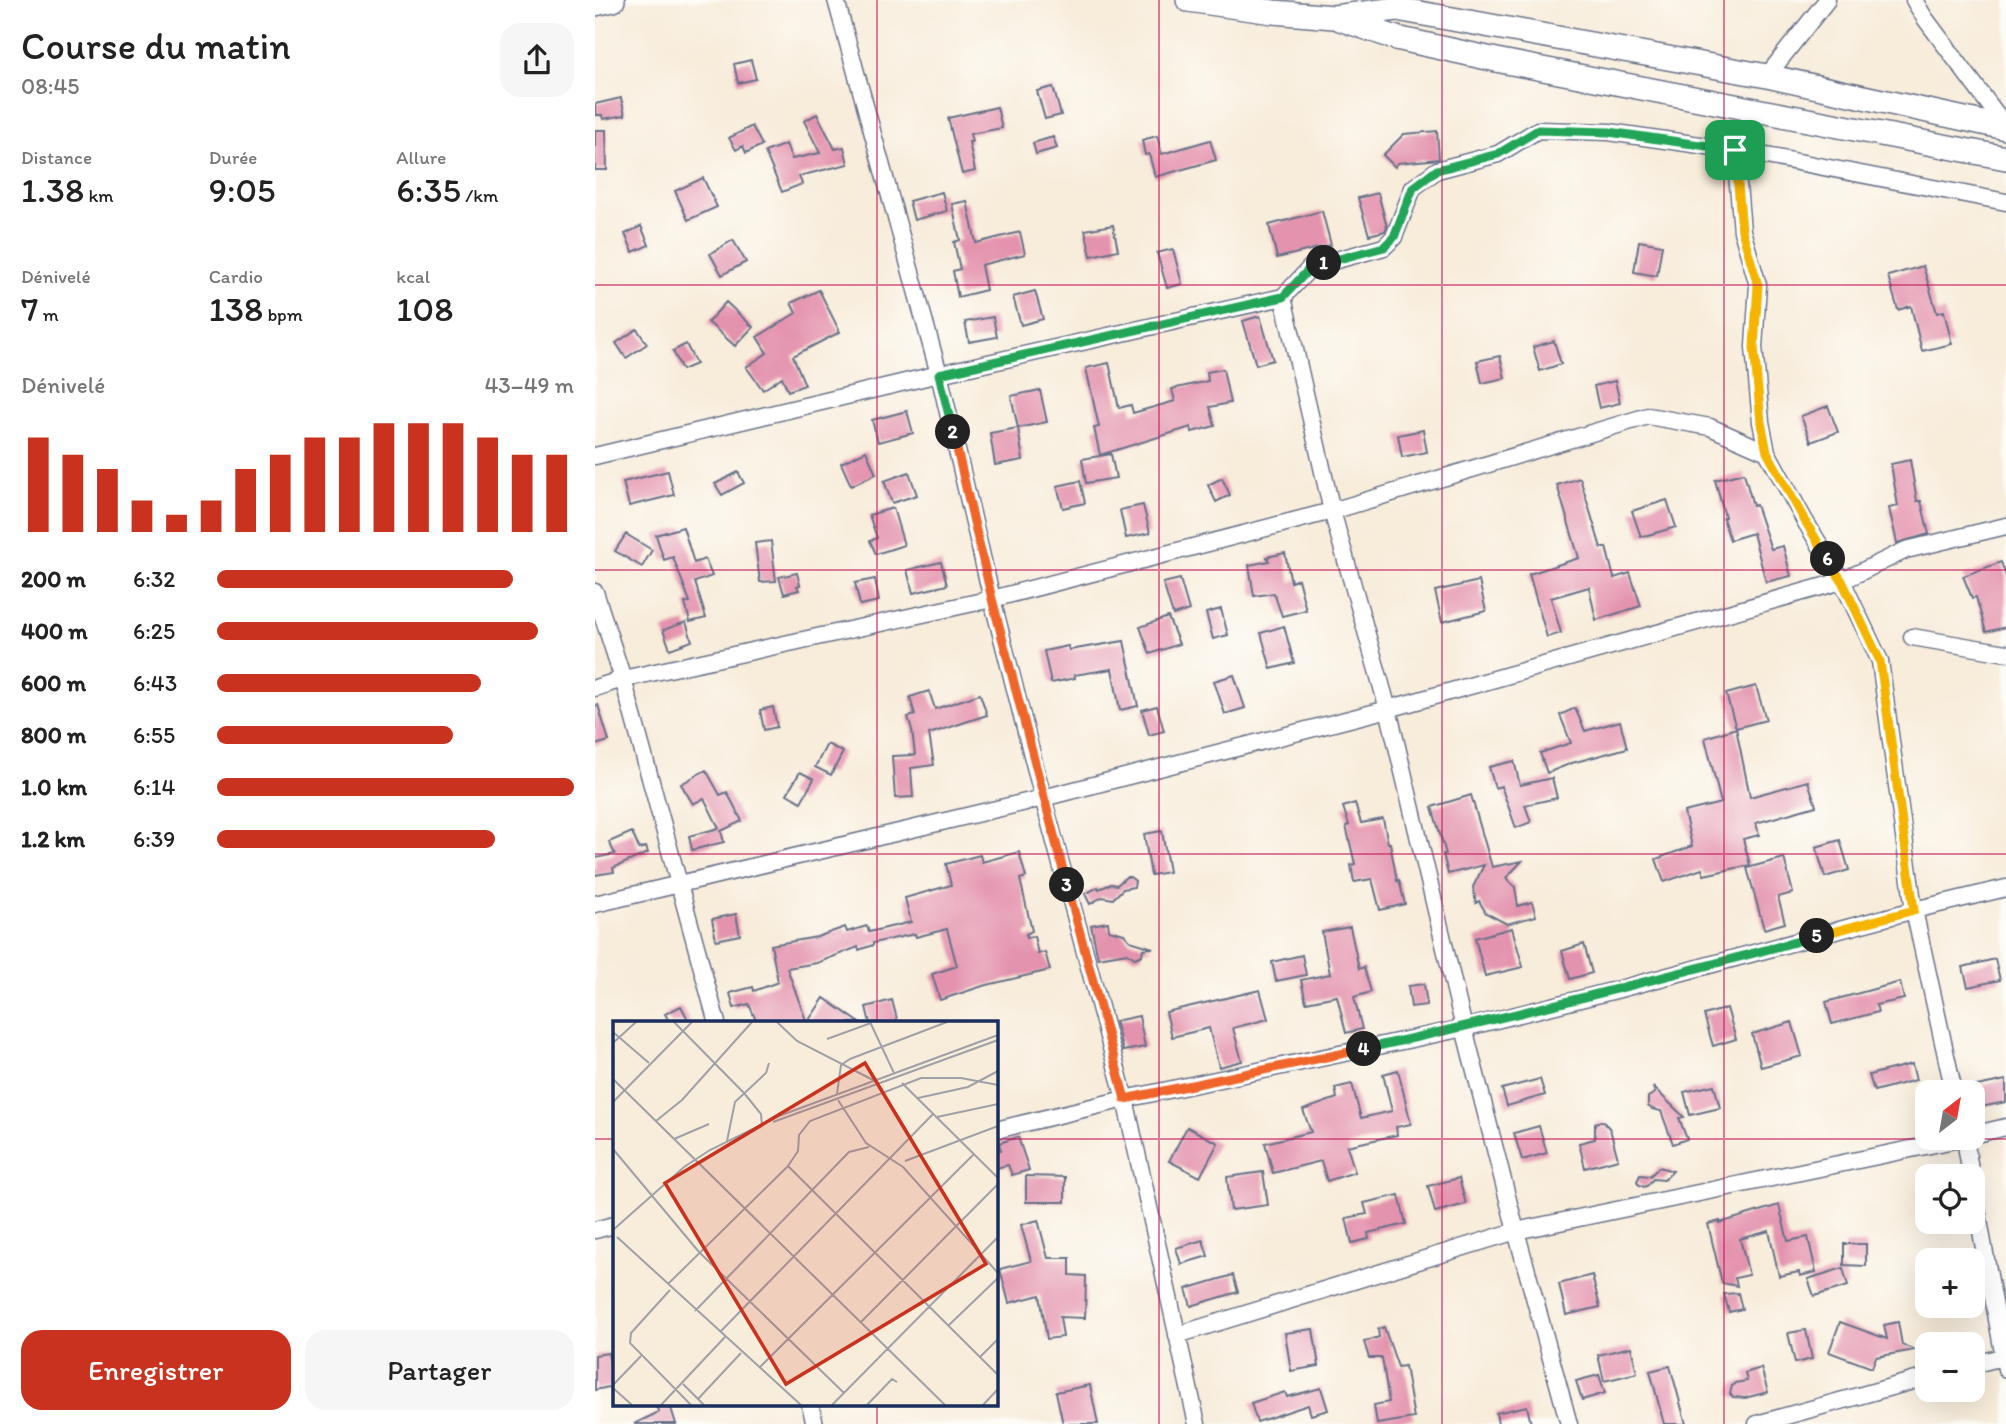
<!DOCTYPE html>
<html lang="fr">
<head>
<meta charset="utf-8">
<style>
	:root { --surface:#fff; --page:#f6f6f6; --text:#222; --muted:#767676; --accent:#c8321e }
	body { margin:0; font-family:Itim,sans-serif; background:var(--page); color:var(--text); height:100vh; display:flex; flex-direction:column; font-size:26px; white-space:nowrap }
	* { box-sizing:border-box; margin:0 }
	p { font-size:23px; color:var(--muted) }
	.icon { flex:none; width:38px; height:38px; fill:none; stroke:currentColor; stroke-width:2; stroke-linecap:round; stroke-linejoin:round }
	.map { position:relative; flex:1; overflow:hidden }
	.sheet { display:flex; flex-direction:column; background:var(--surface); width:595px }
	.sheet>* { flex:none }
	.needle { width:46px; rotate:31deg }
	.controls { position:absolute; left:1320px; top:1080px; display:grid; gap:14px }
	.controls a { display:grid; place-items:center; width:70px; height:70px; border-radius:14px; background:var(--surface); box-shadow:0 7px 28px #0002; font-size:35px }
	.pin { position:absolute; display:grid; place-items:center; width:60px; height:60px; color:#fff; margin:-30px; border-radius:14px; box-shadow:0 4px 10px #0006 }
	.km { position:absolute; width:35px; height:35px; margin:-18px; border-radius:50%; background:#222; color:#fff; font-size:19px; line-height:35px; text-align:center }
	.round { display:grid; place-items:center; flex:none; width:74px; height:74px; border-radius:21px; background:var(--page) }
	.overview { display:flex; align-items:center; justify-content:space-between; height:119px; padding:0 21px }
	h1 { font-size:38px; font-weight:600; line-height:52px }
	.metrics { display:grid; grid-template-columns:repeat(3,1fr); gap:10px; height:119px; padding:7px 21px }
	.metrics div { display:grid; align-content:center }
	.metrics b { font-size:35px; font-weight:600 }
	.metrics small { font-size:19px; font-weight:400 }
	.metrics p { font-size:19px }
	.chart { height:196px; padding:14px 21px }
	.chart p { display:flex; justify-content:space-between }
	.chart svg { width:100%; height:126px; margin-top:7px; stroke:var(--accent); stroke-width:6 }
	.action { display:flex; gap:14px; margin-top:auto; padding:14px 21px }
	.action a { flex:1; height:80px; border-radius:21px; background:var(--accent); color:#fff; font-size:28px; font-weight:600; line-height:80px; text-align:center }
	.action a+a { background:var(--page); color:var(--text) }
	ul { padding:0 21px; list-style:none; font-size:23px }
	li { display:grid; grid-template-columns:112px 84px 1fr; align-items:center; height:52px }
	li i { height:18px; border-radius:9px; background:var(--accent) }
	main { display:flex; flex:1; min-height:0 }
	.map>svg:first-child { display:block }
	.building { fill:#e493ae }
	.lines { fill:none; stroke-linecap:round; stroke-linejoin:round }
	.street-casing { stroke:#687189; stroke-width:19 }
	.secondary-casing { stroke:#687189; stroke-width:26 }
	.street { stroke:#fff; stroke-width:16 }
	.secondary { stroke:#fff; stroke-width:23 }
	.split-1-casing { stroke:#fff; stroke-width:14 }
	.split-2-casing { stroke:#fff; stroke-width:14 }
	.split-3-casing { stroke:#fff; stroke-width:14 }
	.split-4-casing { stroke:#fff; stroke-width:14 }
	.split-5-casing { stroke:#fff; stroke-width:14 }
	.split-6-casing { stroke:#fff; stroke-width:14 }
	.split-7-casing { stroke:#fff; stroke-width:14 }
	.split-1 { stroke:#22a559; stroke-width:9 }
	.split-2 { stroke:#22a559; stroke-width:9 }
	.split-3 { stroke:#f0652b; stroke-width:9 }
	.split-4 { stroke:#f0652b; stroke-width:9 }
	.split-5 { stroke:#22a559; stroke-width:9 }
	.split-6 { stroke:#f5b400; stroke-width:9 }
	.split-7 { stroke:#f5b400; stroke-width:9 }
	.grid { fill:none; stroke:#c2185b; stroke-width:2; stroke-opacity:0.55 }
	.inset-road { fill:none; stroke:#a0a0a8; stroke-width:2 }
	.view { fill:#c8321e; fill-opacity:0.15; stroke:#c8321e; stroke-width:3.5 }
	.inset-edge { fill:none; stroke:#1b2f5e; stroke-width:3.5 }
</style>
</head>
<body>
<main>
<section class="sheet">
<div class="overview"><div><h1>Course du matin</h1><p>08:45</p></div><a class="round"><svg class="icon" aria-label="share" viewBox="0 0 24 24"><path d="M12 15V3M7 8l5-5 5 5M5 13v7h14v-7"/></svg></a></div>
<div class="metrics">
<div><p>Distance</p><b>1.38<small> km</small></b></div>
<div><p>Durée</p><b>9:05</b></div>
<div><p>Allure</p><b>6:35<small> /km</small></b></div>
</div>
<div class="metrics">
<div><p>Dénivelé</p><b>7<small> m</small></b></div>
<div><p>Cardio</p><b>138<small> bpm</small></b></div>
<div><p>kcal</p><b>108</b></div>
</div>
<div class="chart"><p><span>Dénivelé</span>43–49 m</p>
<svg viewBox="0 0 160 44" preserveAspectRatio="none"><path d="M5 44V11M15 44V17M25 44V22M35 44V33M45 44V38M55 44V33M65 44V22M75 44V17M85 44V11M95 44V11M105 44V6M115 44V6M125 44V6M135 44V11M145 44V17M155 44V17"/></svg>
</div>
<ul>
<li><b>200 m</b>6:32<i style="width:83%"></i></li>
<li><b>400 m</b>6:25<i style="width:90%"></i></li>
<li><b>600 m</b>6:43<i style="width:74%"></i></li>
<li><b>800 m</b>6:55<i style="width:66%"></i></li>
<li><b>1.0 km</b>6:14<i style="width:100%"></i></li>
<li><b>1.2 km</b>6:39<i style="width:78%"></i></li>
</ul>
<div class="action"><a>Enregistrer</a><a>Partager</a></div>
</section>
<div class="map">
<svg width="1411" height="1424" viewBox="0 0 1411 1424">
	<rect width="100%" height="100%" fill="#fdfcf7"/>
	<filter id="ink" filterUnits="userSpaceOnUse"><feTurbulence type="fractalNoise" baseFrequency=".0143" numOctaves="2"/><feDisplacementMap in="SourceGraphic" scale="14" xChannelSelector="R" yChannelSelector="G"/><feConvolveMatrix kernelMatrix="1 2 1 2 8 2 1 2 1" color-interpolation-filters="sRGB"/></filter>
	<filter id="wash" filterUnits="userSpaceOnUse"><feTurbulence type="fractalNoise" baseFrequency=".00686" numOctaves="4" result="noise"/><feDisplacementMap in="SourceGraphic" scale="28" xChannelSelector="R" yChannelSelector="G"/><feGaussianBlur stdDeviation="1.57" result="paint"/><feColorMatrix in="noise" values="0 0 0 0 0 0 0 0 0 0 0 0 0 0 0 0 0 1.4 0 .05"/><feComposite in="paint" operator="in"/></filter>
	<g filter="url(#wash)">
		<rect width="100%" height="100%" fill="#f8ecda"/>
		<g id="blocks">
			<!-- building -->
			<path class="building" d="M156,60L161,79L143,83L139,64Z
				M458,87L466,115L450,119L442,91Z
				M26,98L30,115L8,119L7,115H0V104Z
				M402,107L407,128L375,134L377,142H374L380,171L367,174L353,118Z
				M222,114L240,149L249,147L253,164L204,176L207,184L187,192L170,152L191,144L197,159L225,153L209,121Z
				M157,126L167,145L151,153L148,146L141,150L134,138Z
				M0,130H11L12,170H0Z
				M842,131L844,159L803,163L800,167L788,155L809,134Z
				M562,136L567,154L615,140L621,160L560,177L554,154L550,155L547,140Z
				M458,137L462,148L441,154L438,143Z
				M108,178L122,207L93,220L80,191Z
				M347,192L352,211L319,220L314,201Z
				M783,193L792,227L790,231L774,235L763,198Z
				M372,201L381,243L425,232L430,254L386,265L391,290L363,297L358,271L365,269L359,242L365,240L357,204Z
				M727,211L736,245L682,258L674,225Z
				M518,225L523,250L496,256L490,230Z
				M46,226L54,245L38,252L30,234Z
				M138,240L151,262L127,275L115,254Z
				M1044,241L1067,245L1062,276L1039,272Z
				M578,249L587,284L572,288L562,253Z
				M1328,266L1342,313L1349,311L1357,344L1327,351L1316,306L1303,310L1293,276Z
				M224,290L245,332L198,356L210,385L193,391L187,377L168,390L151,367L172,353L162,337L201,313L196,303Z
				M440,291L448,319L426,325L418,297Z
				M131,302L158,327L140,346L113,322Z
				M665,316L678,360L661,365L648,321Z
				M398,317L402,337L374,342L370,322Z
				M42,329L52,344L31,358L21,343Z
				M959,341L966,364L945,371L938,347Z
				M91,344L101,364L87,370L78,351Z
				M905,356L910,378L887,383L882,361Z
				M514,363L524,408L536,405L538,413L580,401L577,389L613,381L612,372L628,369L635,403L615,407L620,426L597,432L596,427L505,455L499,428L504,427L491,368Z
				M1020,381L1025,403L1004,408L999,386Z
				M445,390L452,422L423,428L416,396Z
				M1233,406L1243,432L1216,442L1206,416Z
				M312,411L318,433L283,442L277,420Z
				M423,428L428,460L400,465L395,433Z
				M828,430L832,452L807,457L803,435Z
				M271,451L281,474L256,486L246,463Z
				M516,454L521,478L491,483L487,459Z
				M1315,460L1322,501H1326L1334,534L1302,543L1294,508L1303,506L1296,464Z
				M73,471L79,495L34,506L28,482Z
				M143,472L149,483L127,495L120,484Z
				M314,472L322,495L297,503L289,481Z
				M1149,473L1158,506L1161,505L1176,549L1188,546L1196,576L1171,582L1158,533L1135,540L1128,518L1130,517L1120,480Z
				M627,478L635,495L621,502L613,485Z
				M985,478L1006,548L1011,547L1019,578L1035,573L1046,606L1001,620L994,587L956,598L966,633L952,637L934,574L984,558L962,485Z
				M485,481L490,503L468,508L462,486Z
				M1072,500L1081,527L1046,537L1037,511Z
				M548,505L555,533L531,538L525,510Z
				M298,508L309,545L281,554L275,541L282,538L274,515Z
				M88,527L99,563L110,559L117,576L100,582L111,618L95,622L90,603L95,602L78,557L69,560L61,535Z
				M31,534L57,550L47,567L20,551Z
				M176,541L181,581L165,582L160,543Z
				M690,553L696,582L703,579L711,610L687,616L679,593L659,596L654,565L674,561L672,557Z
				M346,562L352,585L318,593L312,570Z
				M1406,562L1411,576V627L1391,632L1381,597L1377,598L1368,576Z
				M202,573L205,585L202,586L204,590L189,594L184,577Z
				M280,579L284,601L265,605L260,583Z
				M585,579L594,610L578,615L568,583Z
				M884,581L891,611L847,622L840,591Z
				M626,609L633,635L618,639L611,613Z
				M573,617L584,644L555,654L545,627Z
				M91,622L97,641L75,649L68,630Z
				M689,626L699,663L676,669L666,633Z
				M529,641L543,706L525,710L517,669L479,675L480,678L456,683L449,651L473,646L474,650Z
				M639,675L650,708L630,714L619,681Z
				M1161,686L1171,720L1141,728L1131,694Z
				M334,691L340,709L385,694L392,715L334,734L339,765L316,768L318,797L300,798L297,756L320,755L317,730L313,717L320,715L315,697Z
				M3,705L14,741L0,745V706Z
				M562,706L569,731L554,735L547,710Z
				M178,707L182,727L169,730L165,710Z
				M980,708L990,731L1025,721L1032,748L977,763L952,773L945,753L976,743L965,715Z
				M1141,728L1155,797L1213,781L1221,806L1161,823L1164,835L1148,839L1155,865L1109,875L1107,869L1069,882L1061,859L1097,846L1089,812L1126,803L1110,738Z
				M232,744L248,752L236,775L220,767Z
				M919,761L925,785L957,778L962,798L930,805L936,822L921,828L906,786L900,788L894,767Z
				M111,770L125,795L132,792L147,821L126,831L129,842L97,850L94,836L124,828L109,798L98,804L86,784Z
				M205,772L219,779L206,802L192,794Z
				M876,795L897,867L927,861L911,878L920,887L923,906L937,902L941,916L912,924L891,913L884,901L881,903L878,887L889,865L853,874L848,854H851L837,807Z
				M760,803L766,823L788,819L793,843H795L802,881L804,880L810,904L785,910L777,879L759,882L756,865L760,864L751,826L754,825L748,807Z
				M567,831L574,872L556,875L549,834Z
				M37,832L44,849L51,847L53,853L18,868L19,872L0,875V858L20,854L14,842Z
				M1245,840L1254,870L1230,877L1221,847Z
				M424,852L431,877L425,879L437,931L431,934L432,938L439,936L443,954L450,952L455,970L388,986L345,1000L337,974L362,966L352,929L321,937L320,934L278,943V945L264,950L263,947L222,963L192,968L212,1023L229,998L265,1023H162L154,1004L139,1008L135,993L158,987L159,991L183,982L176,945L222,937L250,927L252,932L272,926L274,932L316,922L310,898L356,885L351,864L385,855L387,862Z
				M1189,858L1198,893L1183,897L1190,923L1169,929L1152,868Z
				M531,877H535L540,881L539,887L528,889L518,899L507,897L495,904L490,894L503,887L504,889L516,884L522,885Z
				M141,914L145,935L121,940L117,919Z
				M513,922L514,930L529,934L535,941L558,948L548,949L547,955L540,958L532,953L503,958L496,925Z
				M755,927L764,969L769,967L776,992L759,997L767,1029L751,1033L742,996L711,1002L706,980L735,974L727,932Z
				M917,928L928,967L890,976L880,938Z
				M989,944L997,973L975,979L967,951Z
				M707,955L711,975L681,981L677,962Z
				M1400,959L1405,980L1373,987L1368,967Z
				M1305,982L1309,999L1281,1005L1283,1012L1237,1024L1231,1002Z
				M829,984L832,1005L816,1007L813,986Z
				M665,990L673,1019L638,1028L647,1061L624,1067L614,1028L577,1037L571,1012Z
				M297,1000L303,1023H275L271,1007Z
				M86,1006L95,1023H75L70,1014Z
				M1132,1008L1141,1039L1118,1046L1109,1015Z
				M544,1016L550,1047L528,1051L520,1021Z
				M1197,1022L1207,1056L1166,1067L1157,1034Z
				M1317,1064L1321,1080L1279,1091L1274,1075Z
				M803,1070L816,1124L801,1127L802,1135L752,1146L760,1172L732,1181L726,1161L678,1173L670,1143L716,1132L708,1110L742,1098L740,1088L757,1084L766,1118L797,1111L788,1074Z
				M945,1079L950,1095L912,1106L907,1089Z
				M1411,1080V1102L1381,1108L1377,1087Z
				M1119,1085L1125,1108L1095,1115L1089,1092Z
				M1058,1087L1089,1117L1084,1118L1092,1139L1078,1144L1066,1111L1057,1109L1053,1106V1097L1060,1093Z
				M1006,1121L1009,1122L1015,1129L1023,1159L990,1168L984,1143L1000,1139V1123Z
				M944,1126L952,1153L927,1160L919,1133Z
				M592,1127L623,1143L605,1177L574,1161Z
				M423,1137L434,1170L417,1175L413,1165L401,1168V1151L406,1150L404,1143Z
				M1064,1167L1078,1171L1069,1180L1058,1179L1052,1186L1049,1187L1043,1184L1042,1181L1045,1175L1055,1176Z
				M668,1172L673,1205L636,1210L632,1177Z
				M431,1176L470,1177V1202H431Z
				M864,1178L871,1204L840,1212L833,1186Z
				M804,1195L811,1224L773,1233L774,1239L757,1243L751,1218L772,1214L769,1203Z
				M1184,1205L1193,1241L1213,1237L1221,1272L1205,1276L1204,1272L1184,1276L1174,1231L1145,1239L1154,1275L1140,1278L1142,1286L1127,1283L1113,1224L1125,1221V1223Z
				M443,1220L453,1258H475V1275L491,1276L490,1318L465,1317L468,1337L452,1339L445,1295L414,1303L405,1269L436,1261L426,1225Z
				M608,1240L613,1256L586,1264L581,1248Z
				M1249,1244H1271V1266L1249,1265Z
				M1248,1268L1253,1286L1219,1296L1213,1279Z
				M638,1275L643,1292L596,1306L591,1289Z
				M997,1275L1005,1307L971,1315L964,1284Z
				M1143,1293L1147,1309L1134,1312L1129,1294Z
				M1245,1322L1292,1339L1289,1325L1303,1322L1307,1345L1320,1350L1281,1357L1277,1368L1234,1352Z
				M789,1327L803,1367L810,1366L819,1418L782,1424L779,1405L794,1402L787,1358H774L769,1342L784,1337L783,1329Z
				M718,1329L724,1366L696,1371L690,1333Z
				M1211,1330L1217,1359L1200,1363L1193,1333Z
				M1036,1347L1042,1373L1009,1381L1003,1355Z
				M13,1353L19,1386L0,1390V1355Z
				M1075,1366L1091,1424H1069L1055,1371Z
				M1166,1368L1173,1392L1150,1398L1138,1397L1135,1394L1137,1386L1140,1383L1152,1381L1150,1373Z
				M1004,1375L1010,1393L987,1400L981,1381Z
				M495,1385L503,1424H468L461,1392Z
				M726,1388L733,1410L716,1415L713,1405L662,1422L656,1403L690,1392L692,1397Z
				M60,1405H75L81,1424H39L64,1412Z
				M932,1406L936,1424H903L901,1413Z"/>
		</g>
	</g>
	<g filter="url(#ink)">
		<use href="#blocks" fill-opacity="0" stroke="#687189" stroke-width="2"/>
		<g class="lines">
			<defs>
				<path id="street" d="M241,0L344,374L397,599L448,798L530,1099L602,1424
					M1319,0L1329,17L1411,127
					M1172,76L1232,0
					M1159,110L1140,150L1147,231L1163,285L1159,347L1166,422L1172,452L1210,521L1247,581L1285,661L1319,910L1359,1092
					M688,297L737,511L793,709L869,1028L921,1231L974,1424
					M0,456L344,374L688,297L716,267L789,247L799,237L818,188L842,170L903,154L943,130L1014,132L1140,150L1411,202
					M0,592L28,679L122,1023
					M1317,637L1411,653
					M0,688L28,679L397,599L737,511L1053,416L1115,427L1172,452
					M0,904L448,798L793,709L1247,581L1311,550L1411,526
					M401,1130L530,1099L869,1028L1021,990L1319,910L1411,888
					M1377,1135L1411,1127
					M1370,1138L1376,1176
					M1377,1182L1411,1369
					M0,1230L19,1225
					M582,1335L921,1231L1369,1138
					M1377,1365L1411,1356
					M215,1405L220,1424
					M1162,1424L1332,1377"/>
				<path id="secondary" d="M593,0L678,12L739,17L802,9L1172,76L1411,128
					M0,4L18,0
					M745,19L801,38L906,61L1411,158"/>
			</defs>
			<!-- street casing -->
			<use href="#street" class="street-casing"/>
			<!-- secondary casing -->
			<use href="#secondary" class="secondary-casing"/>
			<!-- street -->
			<use href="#street" class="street"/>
			<!-- secondary -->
			<use href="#secondary" class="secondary"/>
		</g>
	</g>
	<g class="lines" filter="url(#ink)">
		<defs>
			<path id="split-1" d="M729,263L789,247L799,237L818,188L842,170L903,154L943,130L1014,132L1140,150"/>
			<path id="split-2" d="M358,432L344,374L688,297L716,267L729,263"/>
			<path id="split-3" d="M358,432L397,599L472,885"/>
			<path id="split-4" d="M472,885L530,1099L769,1049"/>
			<path id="split-5" d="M769,1049C921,1016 1072,977 1222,936"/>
			<path id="split-6" d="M1222,936L1319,910L1285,661L1247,581L1233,559"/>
			<path id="split-7" d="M1140,150L1147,231L1163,285L1159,347L1166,422L1172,452L1210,521L1233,559"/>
		</defs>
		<!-- split-1 casing -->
		<use href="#split-1" class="split-1-casing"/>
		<!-- split-2 casing -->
		<use href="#split-2" class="split-2-casing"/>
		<!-- split-3 casing -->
		<use href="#split-3" class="split-3-casing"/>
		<!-- split-4 casing -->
		<use href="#split-4" class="split-4-casing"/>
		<!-- split-5 casing -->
		<use href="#split-5" class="split-5-casing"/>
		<!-- split-6 casing -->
		<use href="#split-6" class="split-6-casing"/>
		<!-- split-7 casing -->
		<use href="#split-7" class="split-7-casing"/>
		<!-- split-1 -->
		<use href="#split-1" class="split-1"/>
		<!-- split-2 -->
		<use href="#split-2" class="split-2"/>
		<!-- split-3 -->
		<use href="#split-3" class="split-3"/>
		<!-- split-4 -->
		<use href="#split-4" class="split-4"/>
		<!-- split-5 -->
		<use href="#split-5" class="split-5"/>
		<!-- split-6 -->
		<use href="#split-6" class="split-6"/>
		<!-- split-7 -->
		<use href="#split-7" class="split-7"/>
	</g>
	<!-- grid -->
	<path class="grid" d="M282,0V1023M564,0V1424M847,0V1424M1129,0V1424M0,285H1411M0,570H1411M0,854H1411M0,1139H19M401,1139H1411M282,1405V1424"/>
	<!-- overview -->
	<g transform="translate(18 1021)">
		<rect width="385" height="385" fill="#f8ecda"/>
		<path class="inset-road" d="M61,1L131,72L148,93L149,105M164,1L184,20L262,60M257,1L281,52M0,11L36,42M214,18L258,2M0,22L23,1M0,58L332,384M289,62L385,157M224,73L228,44L237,38L334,1M305,77L355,66L385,50M225,79L253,122L290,146L385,252M0,81L79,1M324,96L385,83M43,100L69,79L139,1M160,101L385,19M61,118L96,103M114,120L122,81L153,52L156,42M0,128L86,231L231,372M292,140L385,105M175,145L385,354M0,209L71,146L97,129L166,95L385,14M4,216L188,384M55,263L175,145L185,130L186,114L197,100L308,57H348L385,64M57,269L18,312L17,322L78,384M82,290L236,131L256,126M248,301L385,163M336,304L385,257M108,310L320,93M367,336L385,318M146,347L361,133M70,363L91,384M0,364L28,335M0,367L19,384M85,378L128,332M48,384L112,316M219,384L385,216M254,384L279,358L284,361M370,384L385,368"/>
		<path class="view" d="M252,42L373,243L173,363L52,162Z"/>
		<rect width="385" height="385" class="inset-edge"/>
	</g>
</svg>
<div class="controls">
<a><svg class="needle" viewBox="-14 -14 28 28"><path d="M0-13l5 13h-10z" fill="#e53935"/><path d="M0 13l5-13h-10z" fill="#767676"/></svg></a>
<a><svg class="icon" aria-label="locate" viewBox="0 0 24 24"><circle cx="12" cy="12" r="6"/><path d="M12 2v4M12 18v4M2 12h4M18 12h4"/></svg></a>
<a>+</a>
<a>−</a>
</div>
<div class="pin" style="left:1140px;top:150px;background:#1e9e55"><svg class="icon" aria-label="arrive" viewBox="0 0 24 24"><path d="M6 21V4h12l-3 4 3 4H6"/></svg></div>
<b class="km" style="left:729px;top:263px">1</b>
<b class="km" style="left:358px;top:432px">2</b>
<b class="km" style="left:472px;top:885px">3</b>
<b class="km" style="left:769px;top:1049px">4</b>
<b class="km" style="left:1222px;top:936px">5</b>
<b class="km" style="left:1233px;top:559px">6</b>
</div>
</main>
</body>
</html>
